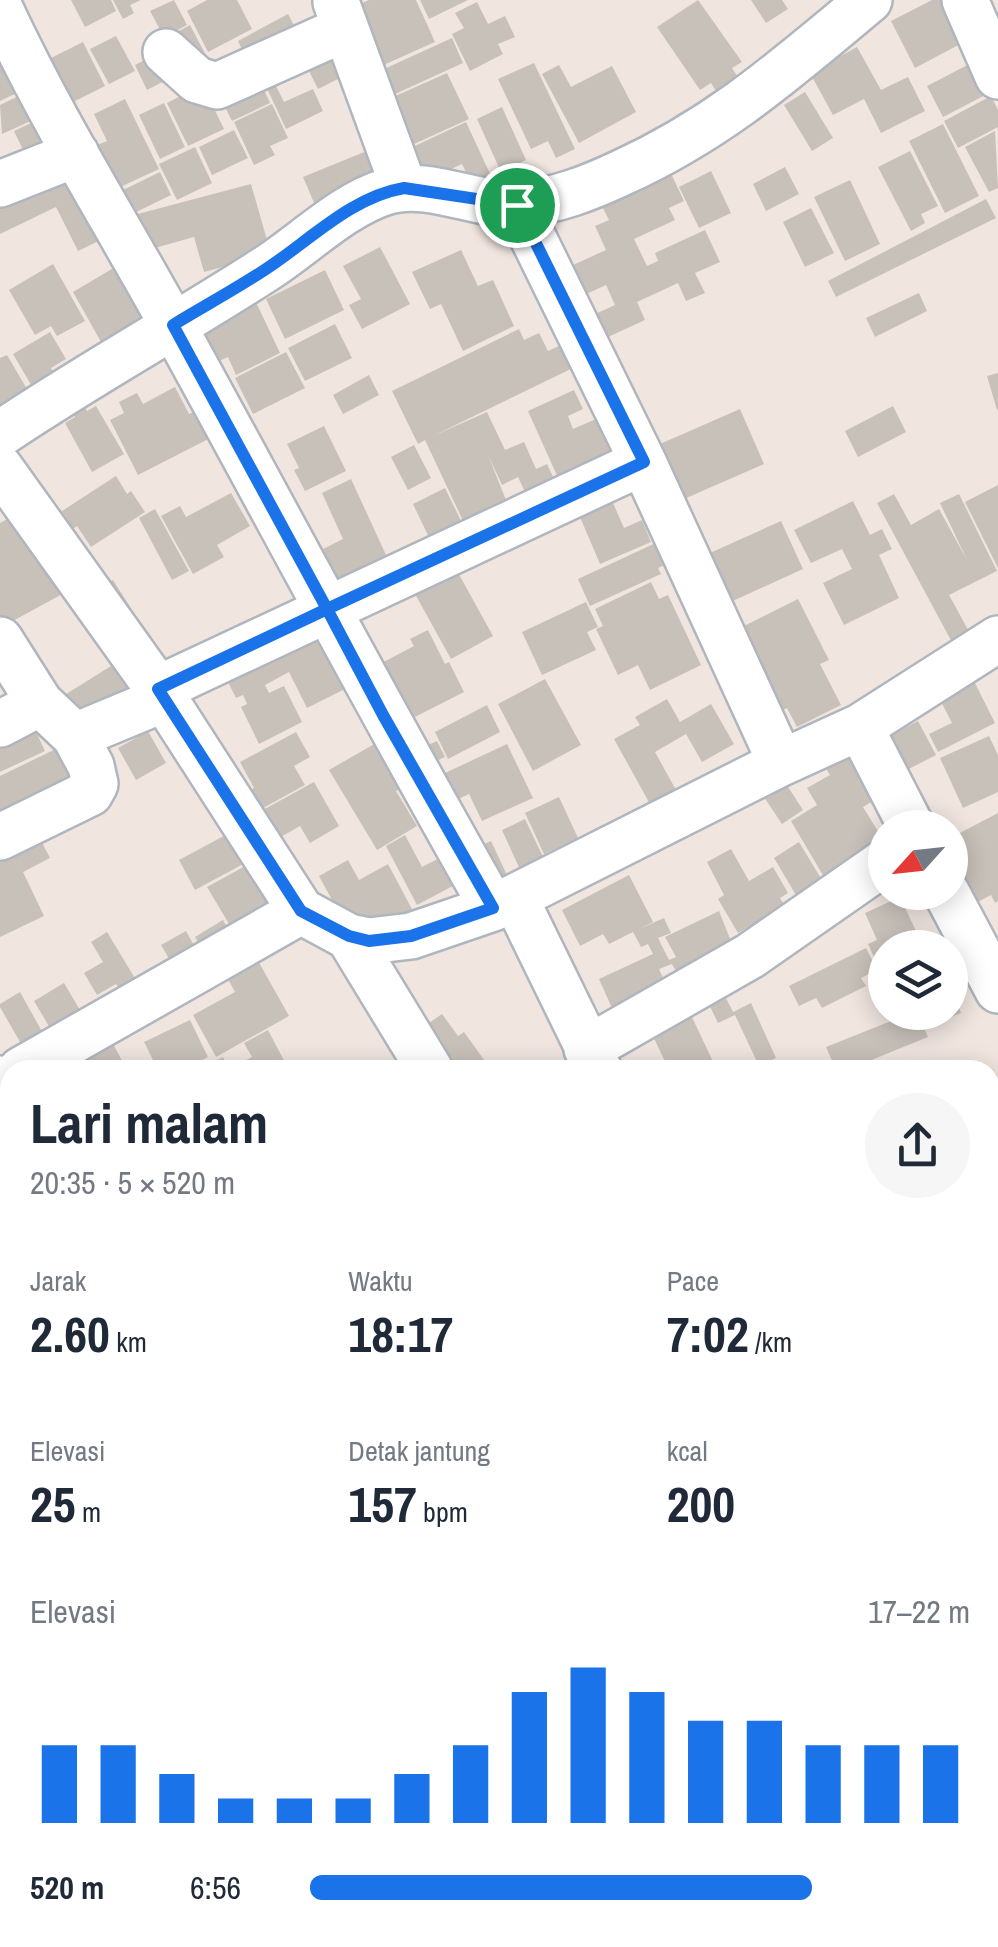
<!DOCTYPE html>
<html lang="id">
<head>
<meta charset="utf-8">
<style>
	:root { --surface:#fff; --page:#f6f6f7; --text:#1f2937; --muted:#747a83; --accent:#1a73e8 }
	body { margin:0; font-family:"Archivo Narrow",sans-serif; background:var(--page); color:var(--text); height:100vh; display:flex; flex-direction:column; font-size:38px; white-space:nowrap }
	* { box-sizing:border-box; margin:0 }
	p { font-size:32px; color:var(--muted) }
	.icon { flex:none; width:55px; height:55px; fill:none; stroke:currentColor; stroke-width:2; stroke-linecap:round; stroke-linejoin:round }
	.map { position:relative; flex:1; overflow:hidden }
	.details { position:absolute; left:0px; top:1060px; width:1000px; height:888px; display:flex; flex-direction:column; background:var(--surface); border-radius:30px 30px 0 0; box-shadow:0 5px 25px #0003 }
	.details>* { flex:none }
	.needle { width:65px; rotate:243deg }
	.tools { position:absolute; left:868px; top:810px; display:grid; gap:20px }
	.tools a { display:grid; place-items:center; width:100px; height:100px; border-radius:50%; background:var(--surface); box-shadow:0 5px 25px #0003; font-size:50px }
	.pin { position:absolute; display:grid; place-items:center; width:85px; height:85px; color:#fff; margin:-42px; border:5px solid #fff; border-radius:50%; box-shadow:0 2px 10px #0007 }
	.round { display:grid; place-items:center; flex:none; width:105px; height:105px; border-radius:52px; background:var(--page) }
	.summary { display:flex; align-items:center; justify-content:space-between; height:170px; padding:0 30px }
	h1 { font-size:55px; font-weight:700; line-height:75px }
	.stats { display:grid; grid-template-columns:repeat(3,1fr); gap:15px; height:170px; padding:10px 30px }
	.stats div { display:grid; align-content:center }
	.stats b { font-size:50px; font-weight:700 }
	.stats small { font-size:28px; font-weight:400 }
	.stats p { font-size:28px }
	.chart { height:280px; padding:20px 30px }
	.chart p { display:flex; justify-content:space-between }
	.chart svg { width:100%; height:180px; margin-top:10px; stroke:var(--accent); stroke-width:6 }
	ul { padding:0 30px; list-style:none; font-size:32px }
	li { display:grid; grid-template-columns:160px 120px 1fr; align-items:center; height:75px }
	li i { height:25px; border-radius:12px; background:var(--accent) }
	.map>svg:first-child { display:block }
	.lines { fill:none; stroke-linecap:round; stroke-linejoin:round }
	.stream { stroke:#69f4fb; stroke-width:9 }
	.building { fill:#c8c1ba }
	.minor-casing { stroke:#afb6be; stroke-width:50 }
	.minor { stroke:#fff; stroke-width:45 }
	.route-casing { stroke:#fff; stroke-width:20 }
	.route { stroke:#1a73e8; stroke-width:12 }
</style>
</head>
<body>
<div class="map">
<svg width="998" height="1947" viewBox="0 0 998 1947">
	<rect width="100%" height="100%" fill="#f0e5df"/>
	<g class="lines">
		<!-- stream -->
		<path class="stream" d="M990,1199L998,1193
			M0,1870L10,1863"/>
	</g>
	<!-- building -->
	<path class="building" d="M71,0H111L116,11L85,27Z
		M113,0H141L130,5L134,13L123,19Z
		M174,0L187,25L164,37L150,11Z
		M207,0H237L252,29L208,52L187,11Z
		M369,0H416L435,42L368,72L351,8Z
		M420,0H468L429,19Z
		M698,0L742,62L732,68L739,79L718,94L711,83L700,90L657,27Z
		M751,0H782L788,9L766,23Z
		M932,0H955L966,41L915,68L891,21Z
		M477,2L488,24L505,16L515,37L498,44L503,54L470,71L452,34L464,28L455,13Z
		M288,14L302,41L251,68L238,41Z
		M190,25L209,61L168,37Z
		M116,36L135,71L109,84L90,49Z
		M338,37L354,71L318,89L301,55Z
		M452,38L463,63L382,100L371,75Z
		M83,42L105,86L57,110L49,59Z
		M857,47L881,90L908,77L925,111L881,133L864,99L833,115L810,73Z
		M162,51L174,76L147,90L135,65Z
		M0,53L19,92L0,101Z
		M979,59L995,90L943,117L927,86Z
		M534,63L575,149L556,158L548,141L531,149L498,79Z
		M559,65L571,87L612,66L636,112L579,143L542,74Z
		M256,72L270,103L232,121L217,91Z
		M447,73L469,119L403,149L382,102Z
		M272,78L284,102L313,89L323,111L286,129L264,82Z
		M188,92H206L224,129L188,146L167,103Z
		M805,92L833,138L812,151L784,105Z
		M23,94L35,119L2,134L0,105Z
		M991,96L998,110V127L958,148L944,121Z
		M125,99L159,169L116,189L95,146L107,141L94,114Z
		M164,103L185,147L160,159L139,115Z
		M272,104L288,138L270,146L275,155L254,165L234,122Z
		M502,107L526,160L501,172L477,119Z
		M46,116L63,154L32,169L14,131Z
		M466,122L492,178L473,187L462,164L432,178L404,151Z
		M943,124L979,196L945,213L909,141Z
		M234,130L248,158L212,175L199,147Z
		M995,131L998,188L989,192L965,147Z
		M379,146L395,185L353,189L315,205L303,177Z
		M195,147L212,183L177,200L159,164Z
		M910,151L938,206L921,214L925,223L911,231L878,167Z
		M70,160L107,237L78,251L56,207L0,234V195Z
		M667,165L684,201L669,208L675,220L634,239L647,266L658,261L655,253L705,230L720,262L695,273L705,293L686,301L678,283L637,302L645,320L593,344L582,320L615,305L606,285L573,300L560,271L606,250L595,226L609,220L601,204Z
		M785,167L799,194L766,211L753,184Z
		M711,171L731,213L699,228L679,187Z
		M160,172L171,195L130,215L119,192Z
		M850,180L880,244L845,261L814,197Z
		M251,184L271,254L204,272L194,237L144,251L134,215Z
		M986,199L996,218L836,297L828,281Z
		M811,208L834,253L805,267L783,222Z
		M380,247L410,304L362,329L349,305L361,299L343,266Z
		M461,250L478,286L493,280L514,326L463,351L441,304L430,309L412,272Z
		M122,263L152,313L121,331L125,337L105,349L73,292Z
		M53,264L85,321L57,336L51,326L35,335L9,290Z
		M325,270L344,310L285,339L266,299Z
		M919,293L927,311L875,337L866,318Z
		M255,300L280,353L236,375L228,357L217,362L200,327Z
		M335,324L352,358L305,381L288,348Z
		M519,329L524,340L539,333L548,351L570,341L581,364L433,436L487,412L505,450L524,442L536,469L547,464L562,496L533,509L518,477L502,485L488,455L508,505L465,525L425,440L418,444L392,391Z
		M50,332L66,359L51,368L59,383L37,395L13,354Z
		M286,352L305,388L253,414L235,378Z
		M7,355L27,389L1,404L10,419L0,424V358Z
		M998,373V409L997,410L987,376Z
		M369,375L379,395L343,414L333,395Z
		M175,387L189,414L204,407L218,434L138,475L110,420L124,413L119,402L137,393L143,404Z
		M574,390L583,409L568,416L573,429L603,416L626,468L559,480L528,411Z
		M83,405L87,411L96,406L124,454L92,472L65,423L75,417L72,411Z
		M893,406L906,432L858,457L845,431Z
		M740,409L764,464L684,499L660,444Z
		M324,426L346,471L305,491L294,470L299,468L287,444Z
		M414,445L431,478L408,490L391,457Z
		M116,476L127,494L131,491L145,512L91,547L77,526L73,529L62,511Z
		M351,479L393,570L343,593L323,549L343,539L322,493Z
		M998,485V568L965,502Z
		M445,488L466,531L436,552L413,504Z
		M231,493L250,526L217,545L224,557L193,574L161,516L180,506L186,517Z
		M894,494L911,525L939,509L967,560L940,503L959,494L997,571L949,595L971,635L953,644L877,503Z
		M853,501L870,535L882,529L892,549L879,555L899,598L844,625L823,583L852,569L842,549L811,563L794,530Z
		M613,503L624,528L642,520L651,542L600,564L580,517Z
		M155,509L189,571L172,580L139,518Z
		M17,514L66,592L0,628V523Z
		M781,521L803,569L724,605L701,557Z
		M660,541L670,562L658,568L661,574L590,606L578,579Z
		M451,560L493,636L451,659L409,583Z
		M113,580L130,607L113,618L96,590Z
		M651,582L659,599L668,595L701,665L650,690L638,665L618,675L596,629L603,626L595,609Z
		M798,599L829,660L820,664L841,705L797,727L787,708L770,717L734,631Z
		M586,602L598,627L587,632L596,650L542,675L522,632Z
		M318,620L351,686L307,708L289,672L265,685L269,693L284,686L302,722L259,744L241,707L247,704L243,695L236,698L221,668Z
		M428,630L445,664L449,662L464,692L395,727L378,665L414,646L410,639Z
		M119,661L139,693L74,732L55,701Z
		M969,671L995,723L938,752L929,734L952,723L934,688Z
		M545,679L581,745L533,771L498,704Z
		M667,699L680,722L711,704L734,744L702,762L686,734L655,752L676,790L650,804L614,739L640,725L635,717Z
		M487,705L500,732L448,759L435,732Z
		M31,721L45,751L0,772V735Z
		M918,721L936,755L891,778L873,744Z
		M148,731L166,763L136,780L118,748Z
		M296,732L310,757L294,766L305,785L252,814L242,794L254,788L240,762Z
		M989,736L998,755V792L963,808L940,758Z
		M383,739L409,783L396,791L417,826L377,850L329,770Z
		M425,740L428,745L437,741L445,757L436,761L443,774L507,744L533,798L482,821L469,794L450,803L410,748Z
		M853,742L889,791L863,807L884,841L824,877L791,821L817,805L807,788L830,775L821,761Z
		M64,745L84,788L0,828V776Z
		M779,773L803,810L782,824L758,788Z
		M314,782L339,826L310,843L300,826L279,838L263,810Z
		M559,797L578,838L544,854L525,813Z
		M998,813V901L995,903L991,895L964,909L950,882V846L961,840L958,834Z
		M525,819L546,863L522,874L502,830Z
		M33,825L50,858L23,872L44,916L0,937V841Z
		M233,831L249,861L195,890L179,860Z
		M405,835L422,867L453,851L468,878L417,905L386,846Z
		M491,841L507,875L489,884L473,849Z
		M799,842L822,880L796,895L774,858Z
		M731,849L749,881L773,867L788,893L780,898L785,906L738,933L718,899L724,895L707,862Z
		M256,860L286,911L238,939L207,887Z
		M348,860L359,880L388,864L414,913L351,935L319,876Z
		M629,875L653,922L639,929L664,918L671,933L658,938L669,960L676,957L665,937L719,911L738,959L684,986L672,964L659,969L670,993L616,1017L599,979L653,954L648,944L641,947L633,932L609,944L603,934L580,946L562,910Z
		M900,897L924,948H885V981L868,944L877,940L865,913Z
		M223,920L234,939L205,955L195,937Z
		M186,931L195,947L171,962L161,945Z
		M107,932L136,980L120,990L116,984L97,995L84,973L103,962L91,942Z
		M866,948L877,970L861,978L866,986L822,1008L816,998L799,1006L789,986Z
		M253,952L289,1016L216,1057L193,1015L235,992L222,968Z
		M717,980L733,1012L751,1003L776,1058L759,1066L735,1015L718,1023L701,988Z
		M64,983L90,1027L60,1045L34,1001Z
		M950,985L961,1013L924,1028L928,1037L847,1070H836L826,1047L891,1021L887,1012H950Z
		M20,992L49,1044L28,1056L0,1007V1004Z
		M690,1013L717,1070H669L651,1032Z
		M442,1014L458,1036L464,1032L487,1064L479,1070H438L413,1034Z
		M190,1020L208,1057L183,1070H158L144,1042Z
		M268,1030L289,1070H198L223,1057L229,1069L252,1057L244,1043Z
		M110,1038L127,1070H74L69,1061Z
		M10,1220V1260L0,1265V1224Z
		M10,1407V1474L2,1478L0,1412Z
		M0,1575L9,1595L0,1600Z"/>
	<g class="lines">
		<defs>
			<path id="minor" d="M965,0L998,76
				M336,2L404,188
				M0,9C51,119 116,222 175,329C281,522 384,717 493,908
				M166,52L197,80L217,86L344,29
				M0,184L76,154
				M517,205L643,462L781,763
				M0,434C86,376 177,326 264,270C302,246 343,205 385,192C428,178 476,207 520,204C556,201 589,188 621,173C720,128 786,69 869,0
				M0,468L158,689L301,911L349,937L369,941L411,936L493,908L781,763L860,727L998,639
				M0,640L40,703
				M158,689L643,462
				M0,724L40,703L75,736L164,699
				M860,727L912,828
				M0,837L90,793L95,784L91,766L75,736
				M946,892L998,990
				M515,898L599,1070
				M349,937L430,1070
				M587,1049L750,956L885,862
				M21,1070L301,911
				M0,1079L10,1116
				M0,1344L10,1339
				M0,1692L10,1689"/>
		</defs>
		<!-- minor casing -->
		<use href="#minor" class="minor-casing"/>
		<!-- minor -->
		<use href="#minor" class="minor"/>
	</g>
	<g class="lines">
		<defs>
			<path id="route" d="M517,205L404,188C351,197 309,241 266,269C236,289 204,306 173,325L327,609L158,689L301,911L349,936L369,941L411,936L493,908L383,715L327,609L644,462L517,205"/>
		</defs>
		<!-- route casing -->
		<use href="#route" class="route-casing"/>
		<!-- route -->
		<use href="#route" class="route"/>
	</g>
</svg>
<div class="tools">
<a><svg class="needle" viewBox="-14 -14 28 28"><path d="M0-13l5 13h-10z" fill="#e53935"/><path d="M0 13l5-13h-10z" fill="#747a83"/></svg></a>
<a><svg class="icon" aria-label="layers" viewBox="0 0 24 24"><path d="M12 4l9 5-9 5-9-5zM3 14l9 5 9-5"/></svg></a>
</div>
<div class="pin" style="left:517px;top:205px;background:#1e9e55"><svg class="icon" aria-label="arrive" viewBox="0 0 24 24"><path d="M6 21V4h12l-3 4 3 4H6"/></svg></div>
<section class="details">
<div class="summary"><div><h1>Lari malam</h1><p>20:35 · 5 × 520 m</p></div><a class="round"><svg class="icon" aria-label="share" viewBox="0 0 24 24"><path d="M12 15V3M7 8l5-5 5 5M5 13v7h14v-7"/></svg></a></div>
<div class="stats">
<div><p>Jarak</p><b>2.60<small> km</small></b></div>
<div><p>Waktu</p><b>18:17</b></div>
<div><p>Pace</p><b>7:02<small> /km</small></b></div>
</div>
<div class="stats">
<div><p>Elevasi</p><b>25<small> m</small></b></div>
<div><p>Detak jantung</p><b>157<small> bpm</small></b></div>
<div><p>kcal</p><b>200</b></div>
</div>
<div class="chart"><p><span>Elevasi</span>17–22 m</p>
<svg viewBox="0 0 160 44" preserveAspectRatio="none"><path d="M5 44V25M15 44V25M25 44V32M35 44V38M45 44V38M55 44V38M65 44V32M75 44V25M85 44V12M95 44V6M105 44V12M115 44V19M125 44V19M135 44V25M145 44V25M155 44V25"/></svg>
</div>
<ul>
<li><b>520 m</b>6:56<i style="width:76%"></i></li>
</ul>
</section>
</div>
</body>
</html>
